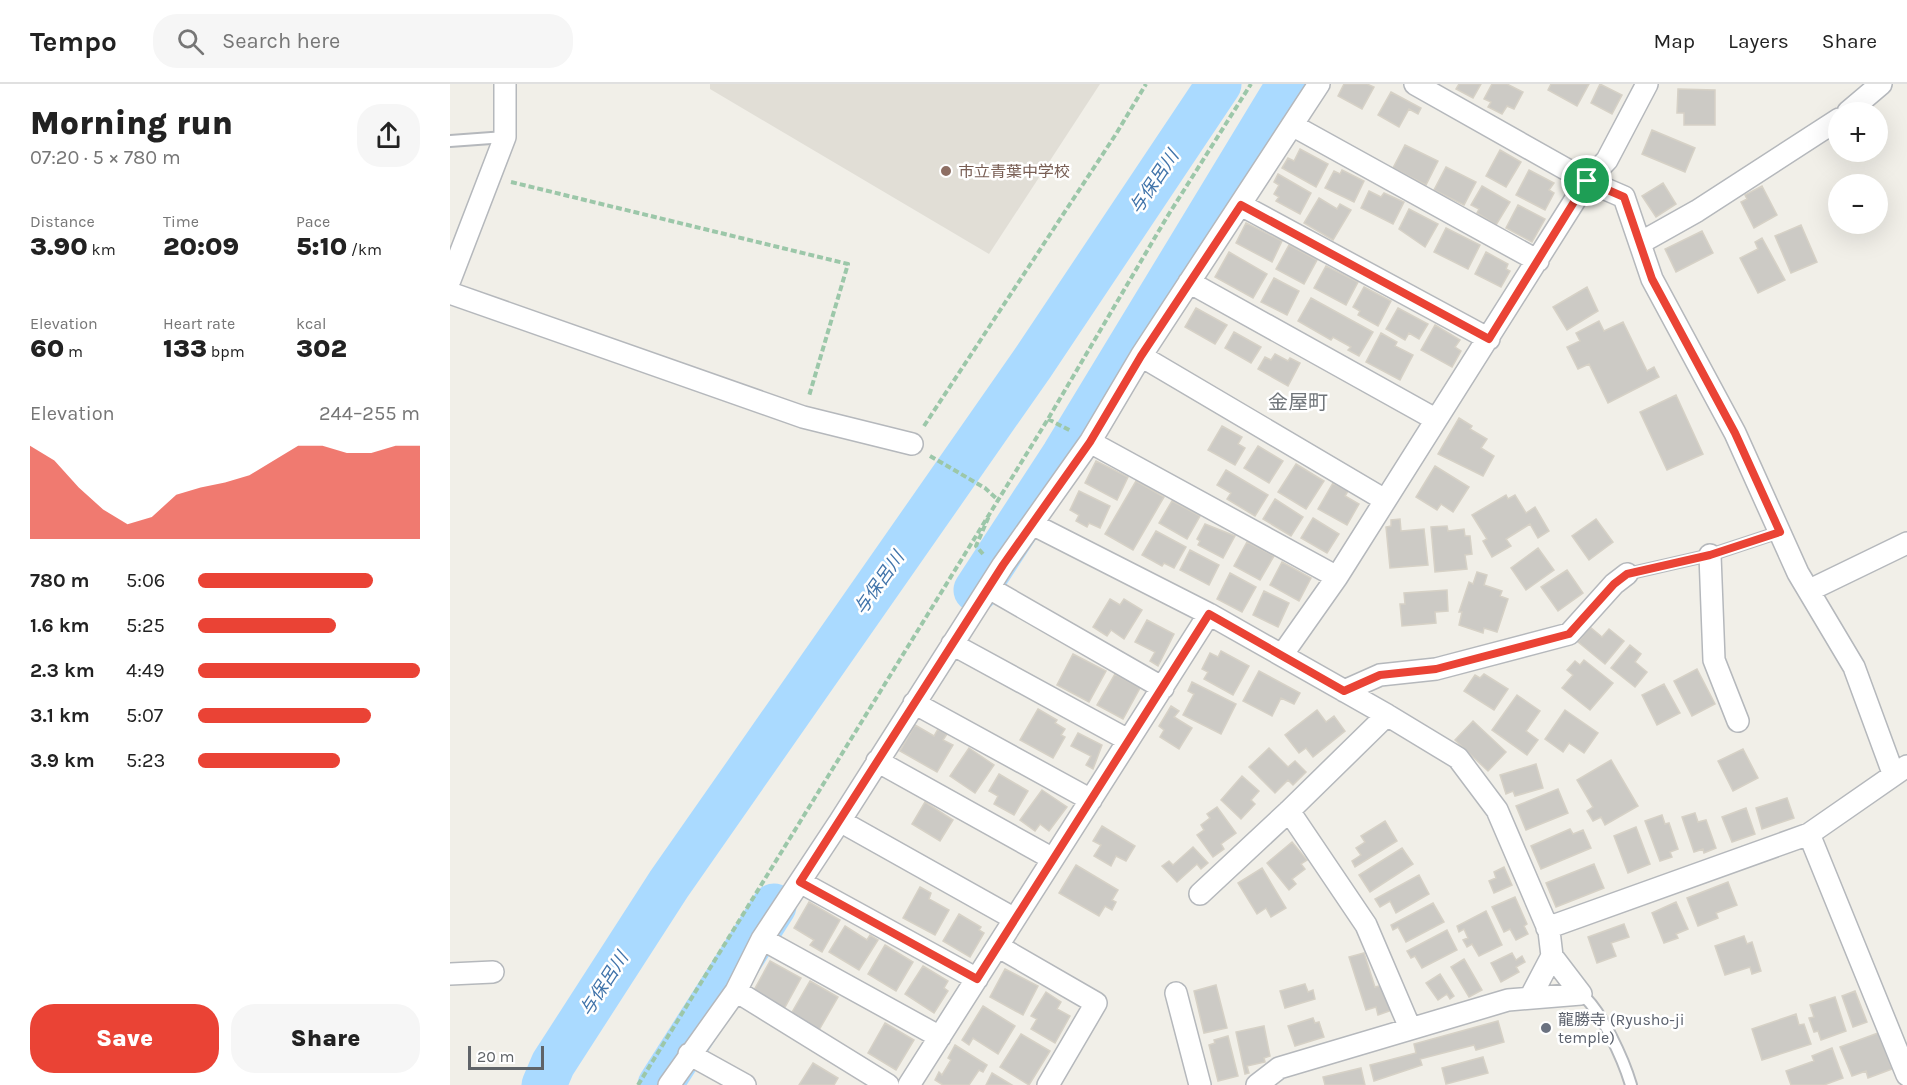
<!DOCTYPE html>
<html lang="en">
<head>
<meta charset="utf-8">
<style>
	:root { --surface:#fff; --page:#f6f6f6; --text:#222; --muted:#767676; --line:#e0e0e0; --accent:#ea4335 }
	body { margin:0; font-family:Karla,"Noto Sans JP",sans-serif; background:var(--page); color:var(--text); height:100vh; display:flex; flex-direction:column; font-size:22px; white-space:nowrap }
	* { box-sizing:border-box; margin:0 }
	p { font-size:20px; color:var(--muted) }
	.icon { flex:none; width:33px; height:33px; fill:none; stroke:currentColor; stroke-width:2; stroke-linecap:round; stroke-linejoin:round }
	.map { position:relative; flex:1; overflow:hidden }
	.side { display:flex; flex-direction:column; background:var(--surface); width:450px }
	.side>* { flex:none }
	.controls { position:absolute; left:1378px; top:18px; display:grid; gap:12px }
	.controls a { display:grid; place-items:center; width:60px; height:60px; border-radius:50%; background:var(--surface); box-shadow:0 6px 24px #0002; font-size:30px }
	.scale { position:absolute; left:18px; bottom:15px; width:76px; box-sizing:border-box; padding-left:6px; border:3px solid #5f6368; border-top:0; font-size:16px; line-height:21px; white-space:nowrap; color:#5f6368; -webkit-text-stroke:4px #fff; paint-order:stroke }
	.pin { position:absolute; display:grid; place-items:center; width:51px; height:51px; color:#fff; margin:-26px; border:3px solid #fff; border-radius:50%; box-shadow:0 2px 6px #0007 }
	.round { display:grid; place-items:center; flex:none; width:63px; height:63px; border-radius:24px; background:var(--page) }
	.summary { display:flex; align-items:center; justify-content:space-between; height:102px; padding:0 30px }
	h1 { font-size:33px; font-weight:800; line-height:45px }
	.metrics { display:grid; grid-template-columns:repeat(3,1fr); gap:9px; height:102px; padding:6px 30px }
	.metrics div { display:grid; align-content:center }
	.metrics b { font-size:26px; font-weight:800 }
	.metrics small { font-size:16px; font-weight:400 }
	.metrics p { font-size:16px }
	.chart { height:168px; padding:12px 30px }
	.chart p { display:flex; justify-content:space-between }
	.chart svg { width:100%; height:108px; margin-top:6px; fill:var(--accent); opacity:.7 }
	.action { display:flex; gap:12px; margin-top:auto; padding:12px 30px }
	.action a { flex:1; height:69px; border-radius:24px; background:var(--accent); color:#fff; font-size:24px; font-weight:800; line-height:69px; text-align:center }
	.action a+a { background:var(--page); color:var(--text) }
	ul { padding:0 30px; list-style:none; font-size:20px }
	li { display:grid; grid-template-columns:96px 72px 1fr; align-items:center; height:45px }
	li i { height:15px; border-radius:8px; background:var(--accent) }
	header { display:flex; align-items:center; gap:36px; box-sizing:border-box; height:84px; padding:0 30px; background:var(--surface); border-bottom:2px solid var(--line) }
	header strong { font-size:28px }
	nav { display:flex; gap:33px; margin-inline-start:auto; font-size:21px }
	.search { width:420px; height:54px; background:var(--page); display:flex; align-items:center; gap:15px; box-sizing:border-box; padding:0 21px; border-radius:24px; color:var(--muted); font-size:22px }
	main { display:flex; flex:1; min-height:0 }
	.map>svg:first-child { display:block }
	.education { fill:#e1ded6 }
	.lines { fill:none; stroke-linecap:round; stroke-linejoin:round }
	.river { stroke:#aadaff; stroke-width:45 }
	.building { fill:#cccac5; stroke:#d6d1c6; stroke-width:1.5 }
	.service-casing { stroke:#b5b8bc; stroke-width:14 }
	.minor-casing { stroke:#b5b8bc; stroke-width:24 }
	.path { stroke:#9cc7a9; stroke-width:4; stroke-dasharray:6 3; stroke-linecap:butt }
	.service { stroke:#fff; stroke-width:10 }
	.minor { stroke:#fff; stroke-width:21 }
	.route-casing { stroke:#fff; stroke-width:12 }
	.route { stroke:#ea4335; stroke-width:8 }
	.education-dot { fill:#8d6e63; stroke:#fff; stroke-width:2 }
	.worship-dot { fill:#6b7280; stroke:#fff; stroke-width:2 }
	.labels { text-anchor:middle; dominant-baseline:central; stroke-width:5; stroke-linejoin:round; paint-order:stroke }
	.education-label { font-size:16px; fill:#785e54; stroke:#fff; text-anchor:start }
	.worship-label { font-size:16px; fill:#5b616d; stroke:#fff; text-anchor:start }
	.water-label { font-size:18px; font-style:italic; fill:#4174aa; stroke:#fff }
	.quarter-label { font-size:20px; fill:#70757a; stroke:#fff }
</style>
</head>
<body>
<header>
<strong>Tempo</strong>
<div class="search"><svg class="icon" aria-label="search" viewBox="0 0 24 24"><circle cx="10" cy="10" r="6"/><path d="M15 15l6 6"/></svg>Search here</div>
<nav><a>Map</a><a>Layers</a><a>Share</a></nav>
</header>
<main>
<section class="side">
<div class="summary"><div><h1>Morning run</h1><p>07:20 · 5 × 780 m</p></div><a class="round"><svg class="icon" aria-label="share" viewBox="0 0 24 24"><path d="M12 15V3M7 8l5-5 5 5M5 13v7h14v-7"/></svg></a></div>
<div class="metrics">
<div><p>Distance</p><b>3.90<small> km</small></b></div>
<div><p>Time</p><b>20:09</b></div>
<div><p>Pace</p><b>5:10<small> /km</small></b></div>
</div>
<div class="metrics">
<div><p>Elevation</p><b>60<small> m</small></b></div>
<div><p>Heart rate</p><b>133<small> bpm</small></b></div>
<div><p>kcal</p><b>302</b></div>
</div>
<div class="chart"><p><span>Elevation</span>244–255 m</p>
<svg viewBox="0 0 160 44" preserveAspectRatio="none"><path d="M0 44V6L10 12L20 23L30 32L40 38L50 35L60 26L70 23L80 21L90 18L100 12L110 6L120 6L130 9L140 9L150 6L160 6V44z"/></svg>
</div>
<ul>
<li><b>780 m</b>5:06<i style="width:79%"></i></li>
<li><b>1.6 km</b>5:25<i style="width:62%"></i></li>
<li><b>2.3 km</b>4:49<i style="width:100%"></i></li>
<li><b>3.1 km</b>5:07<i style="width:78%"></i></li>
<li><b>3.9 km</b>5:23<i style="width:64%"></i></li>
</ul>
<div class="action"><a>Save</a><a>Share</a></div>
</section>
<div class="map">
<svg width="1457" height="1001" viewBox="0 0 1457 1001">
	<rect width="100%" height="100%" fill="#f1efe8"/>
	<!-- education -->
	<path class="education" d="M260,0H650L539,170L260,5Z"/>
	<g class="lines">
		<!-- river -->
		<path class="river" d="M526,506L614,371L839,0
			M94,1001L103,980L219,800L582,280L769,0
			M210,1001L324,822"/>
	</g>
	<!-- building -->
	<path class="building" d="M894,0H917L924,3L912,25L888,12Z
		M1009,0H1008H1031L1023,14L1006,5Z
		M1042,0H1057L1073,8L1064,25L1057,22L1052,30L1038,23L1041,18L1034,15Z
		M1101,0H1139L1127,22L1098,6Z
		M1150,0L1172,11L1162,30L1141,19Z
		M1228,5L1265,6V41H1234V29H1227Z
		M941,8L971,24L968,30L959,25L949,43L928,31Z
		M1202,46L1245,64L1235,88L1192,70Z
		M955,61L988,77L976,101L943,84Z
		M850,65L878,80L866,103L832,84L838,74L844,77Z
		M1050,66L1071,78L1056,103L1036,92Z
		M996,83L1026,98L1014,121L984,106Z
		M892,86L914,97L904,118L875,104L884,87L890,90Z
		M1079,86L1104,99L1099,106L1104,109L1095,126L1066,111Z
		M828,90L861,109L850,130L826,117L829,113L824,110L829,101L824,98Z
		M1213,99L1226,120L1206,133L1192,112Z
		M1032,102L1060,118L1046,141L1027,129L1029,125L1021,121Z
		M1312,102L1327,131L1304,144L1291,118L1297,115L1295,111Z
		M919,107L931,113L934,109L954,118L943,140L911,124Z
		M869,114L887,125L890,120L901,126L883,156L854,139Z
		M1068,121L1095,135L1082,158L1056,144Z
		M959,125L988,140L975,163L949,145Z
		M796,139L832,157L822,178L786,159Z
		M1351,141L1367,178L1341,189L1325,152Z
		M996,144L1030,161L1018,185L984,168Z
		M1252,147L1263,169L1226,188L1215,165Z
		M1312,154L1335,196L1308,209L1290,174L1308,165L1305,158Z
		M839,161L867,176L854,200L826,185Z
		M779,168L817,190L803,214L765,193Z
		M1036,168L1058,180L1056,185L1060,187L1051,203L1025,190Z
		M876,182L908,198L896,221L864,204Z
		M824,194L849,207L837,231L811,218Z
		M914,203L941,217L928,242L908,231L910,227L903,223Z
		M1137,203L1148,227L1117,246L1103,223Z
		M861,214L923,248L909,272L898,266L901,263L883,253L881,256L848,237Z
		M746,224L777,241L765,260L735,243Z
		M948,224L978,240L969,255L959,249L955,256L936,245Z
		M1149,237L1154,247L1173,238L1197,287L1204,283L1209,293L1158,319L1139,280L1128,285L1117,263L1130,257L1126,249Z
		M985,241L1010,256L1005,263L1011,267L1002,283L971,266Z
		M784,248L811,263L801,279L775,264Z
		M931,249L947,258L945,262L963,271L950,296L916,278Z
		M825,270L838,277L840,274L850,279L838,302L808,285L815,273L821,276Z
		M1226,311L1253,370L1217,386L1190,328Z
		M1009,334L1022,342L1020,345L1037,355L1031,364L1044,372L1033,392L988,370Z
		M772,342L792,353L788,360L795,364L785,381L758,366Z
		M808,362L833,377L819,399L794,384Z
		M646,377L678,393L667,416L635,399Z
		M846,380L874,397L856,425L828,408Z
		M985,382L1019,403L1003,428L991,420L987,426L966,413Z
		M776,386L818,411L805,432L777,415L781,409L767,401Z
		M686,397L714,413L683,466L655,450Z
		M883,399L898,407L895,412L909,420L897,441L868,425Z
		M629,407L660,422L650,444L639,439L637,443L626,437L629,431L620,426Z
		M1056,411L1058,415L1065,411L1076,429L1085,423L1099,447L1088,454L1080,440L1056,455L1061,462L1042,473L1033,457L1037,455L1022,431Z
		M825,415L853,433L841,452L813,435Z
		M722,417L750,432L737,455L709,439Z
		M863,434L889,450L877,469L851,454Z
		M950,435L951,447L974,445L978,481L940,484L936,443L941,442V436Z
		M1146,435L1163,458L1139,476L1122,452Z
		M755,440L785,452L773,474L748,461L750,457L747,455Z
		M997,442L998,447L1014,445L1015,452H1020L1022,470L1015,471L1017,485L985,488L981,443Z
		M706,447L736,463L724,484L714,479L712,482L692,471Z
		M797,458L824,472L810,496L784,482Z
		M1088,464L1104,486L1076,506L1061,484Z
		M740,466L769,481L759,501L730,486Z
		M832,478L861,494L849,517L820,501Z
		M1117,486L1133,509L1108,527L1091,503Z
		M1027,488L1037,491L1034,501L1052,507L1050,512L1058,515L1047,548L1034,544L1033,549L1009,541L1012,528H1009L1019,498L1023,500Z
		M780,489L806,503L792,528L767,515Z
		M997,506L998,527L985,528L986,539L952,542L950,520H955L954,509Z
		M814,507L839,519L828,543L803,531Z
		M660,515L670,521L674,515L692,526L674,555L661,546L657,552L643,543Z
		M697,536L724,550L708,582L700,577L705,568L685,558Z
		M1140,543L1152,553L1159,545L1174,557L1155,580L1128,558Z
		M1180,561L1191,570L1185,578L1197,588L1185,603L1161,584Z
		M771,567L799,582L783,611L754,595L758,588L752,585L760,569L768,573Z
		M623,570L656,587L639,618L607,601Z
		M1134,576L1163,599L1140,626L1112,604L1123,591L1117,586L1125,577L1130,581Z
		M1247,585L1265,620L1242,632L1224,597Z
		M809,587L850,609L844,620L831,614L822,632L793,617Z
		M665,590L690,604L673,635L647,621Z
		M1034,590L1058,605L1044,626L1014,607L1025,591L1030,594Z
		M742,598L786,620L771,650L733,631L744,610L738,607Z
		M1214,600L1230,629L1207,641L1192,611Z
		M1067,611L1090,627L1076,647L1088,656L1077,671L1042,646Z
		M721,622L729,627L724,633L742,644L729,665L710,653L714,646L709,642Z
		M588,625L607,636L605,639L615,645L611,651L615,653L603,674L570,656Z
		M867,626L876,638L884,632L895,647L863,673L856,664L849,669L835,651Z
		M1115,626L1148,649L1134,669L1119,659L1113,668L1095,655Z
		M1023,637L1056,668L1038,687L1005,656Z
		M465,641L484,652L488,645L497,650L493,656L503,661L487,688L450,667Z
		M628,649L652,661L643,685L636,681L641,672L621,662Z
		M519,664L544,681L525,709L500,692Z
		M819,664L838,683L845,677L856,688L843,701L838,696L825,709L799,683Z
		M1293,665L1308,694L1283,707L1268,677Z
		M1161,676L1188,722L1155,741L1151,733L1143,737L1137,727L1143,723L1127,696Z
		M1086,680L1093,704L1065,712L1063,707L1056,710L1050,691Z
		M549,690L578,707L564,731L544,720L548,712L539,707Z
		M792,692L809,707L801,716L805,720L791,735L771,716Z
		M1108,705L1118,729L1076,746L1066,722Z
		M592,706L617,723L599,747L590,740L585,747L570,736Z
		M1337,714L1344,734L1312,745L1306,724Z
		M475,718L503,736L490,757L462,740Z
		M767,723L786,749L771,760L774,765L763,773L747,751L754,746L751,741L760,734L757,730Z
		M1296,724L1305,750L1282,758L1272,733Z
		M1245,729L1248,738L1256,736L1266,764L1254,769L1253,765L1244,768L1232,733Z
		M1212,731L1215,740L1219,739L1228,765L1220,768L1222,773L1210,777L1195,737Z
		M935,737L947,757L905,783L902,777L911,771L906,764L915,758L911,752Z
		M652,742L685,762L676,777L666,772L661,782L644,772L651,761L643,757Z
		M1186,743L1200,780L1178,789L1164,752Z
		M1120,745L1123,750L1133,746L1141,764L1091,785L1081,762Z
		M842,758L857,776L851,780L855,785L842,795L846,800L839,806L817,779Z
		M743,763L758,779L751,785L747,780L727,798L712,782L719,777L723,781Z
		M952,764L963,780L920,808L909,791Z
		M1144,780L1154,804L1106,823L1096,799Z
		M626,781L668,806L662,816L666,818L662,826L655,822L649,832L609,809Z
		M1054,783L1062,801L1044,809L1039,797L1046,794L1044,788Z
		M812,784L836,824L821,833L816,824L807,830L788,799Z
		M969,791L979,810L946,829L940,817L930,823L925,815Z
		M1278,798L1287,821L1266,829L1268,834L1248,842L1237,814Z
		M470,803L481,809L479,815L499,826L485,851L453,834Z
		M1065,813L1077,840L1074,842L1078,850L1066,856L1060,845L1054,848L1042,823Z
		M359,818L390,836L372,868L360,861L364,856L344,844Z
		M1226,818L1238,845L1226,850L1228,854L1214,859L1202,829Z
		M983,819L994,838L956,858L948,843L943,846L941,841Z
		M1036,827L1052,861L1029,872L1022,860L1017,863L1013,856L1018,854L1014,845L1009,848L1007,842Z
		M509,830L531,843L529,846L534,849L520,873L493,857Z
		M1174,840L1179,853L1161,859L1166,872L1147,879L1138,853Z
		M395,842L417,856L420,851L428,856L409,886L379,868Z
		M997,846L1007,866L972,884L965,872L961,874L957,867Z
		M1294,852L1297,860L1302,858L1311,887L1302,890L1300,883L1275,891L1265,862Z
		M435,861L463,878L446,907L418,890Z
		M914,869L925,903L934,901L942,926L928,931L926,923L916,926L899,873Z
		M1062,869L1066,876L1072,872L1075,878L1066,883L1069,888L1051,898L1041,879Z
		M1014,875L1032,906L1019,913L1001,883Z
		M320,877L351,894L334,925L303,908Z
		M473,882L498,897L494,904L498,907L484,929L455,910Z
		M555,885L588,902L573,931L540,913Z
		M990,890L1004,912L1000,915L997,910L988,916L976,899Z
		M360,897L388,913L369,946L341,930Z
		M855,900L858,908L863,906L865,915L835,924L830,907Z
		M766,901L777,944L754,949L744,907Z
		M1405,907L1417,938L1403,943L1392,912Z
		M596,908L611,918L607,925L620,932L605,959L581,945L587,935L581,932Z
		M1385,913L1396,947L1371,956L1368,947L1364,948L1359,934L1364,933L1360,921Z
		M533,922L565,942L548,970L523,954L519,961L512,956Z
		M1346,930L1349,941L1354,940L1361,960L1312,976L1302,945Z
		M863,934L865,939L869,938L874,953L845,962L838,942Z
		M1048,937L1054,958L1026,966L1024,961L970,975L972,981L924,997L920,981L966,969L964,960Z
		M435,939L464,956L446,986L418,969Z
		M814,942L820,972L814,974L815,978L797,982L799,989L795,990L786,948Z
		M1428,949L1442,985L1418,994L1416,987L1402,992L1390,963Z
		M571,950L600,967L579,1001L550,983Z
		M778,952L788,992L768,997L759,961L765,959L764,956Z
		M505,961L537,981L533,988L529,986L519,1001H493L485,996L489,988L492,991L501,976L498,974Z
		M1382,964L1393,994L1374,1001H1341L1336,987L1364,977L1362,972Z
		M1033,973L1038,989L996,1000L992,984Z
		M363,979L388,994L384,1001H349Z
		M911,984L915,1001H875L873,993Z
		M542,989L562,1001H536Z"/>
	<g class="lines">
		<defs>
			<path id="service" d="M0,57L55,53
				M1177,490L1260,471L1330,448
				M1131,910C1151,925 1174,977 1181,1001"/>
			<path id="minor" d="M965,0L1137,97L1174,113L1202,195L1285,349L1348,489L1404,583L1443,689
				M1398,28L1431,0
				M842,41L1088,177
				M791,121L1039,255
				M1190,159L1247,127L1389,35
				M0,196L55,53V0
				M739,198L985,335
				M0,209L353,333L462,360
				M691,272L935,416
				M640,358L887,493
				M582,440L759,530L937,631L1008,674L1047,726L1099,847L1102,872
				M1260,471L1264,576L1288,637
				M539,504L713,604
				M1360,506L1457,459
				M502,560L678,656
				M832,571L887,493L1137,97L1157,76L1197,0
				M894,607L930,591L986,585L1119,550L1164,500L1177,490
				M464,619L641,716
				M427,677L603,775
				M839,727L916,841L960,944
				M390,737L563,834
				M1359,750L1457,991
				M350,798L527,895
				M750,810L839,727L937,631
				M1097,844L1359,750L1457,682
				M312,855L490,953
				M549,863L646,919L598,1001
				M0,890L43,888
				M286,907L438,1001
				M726,909L750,1001
				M239,970L295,1001
				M219,1001L286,907L312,855L390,737L553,481L640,358L691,272L869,0
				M459,1001L759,530
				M807,1001L829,984L1058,916L1131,910L1102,872L1081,912"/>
		</defs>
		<!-- service casing -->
		<use href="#service" class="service-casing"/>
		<!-- minor casing -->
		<use href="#minor" class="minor-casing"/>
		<!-- path -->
		<path class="path" d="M61,98L398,180L359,312
			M598,335L621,347
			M474,342L666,50L696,0
			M480,372L535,404L547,415
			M533,470L526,462L539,432
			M188,1001L598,335L717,133L801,0"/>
		<!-- service -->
		<use href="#service" class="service"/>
		<!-- minor -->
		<use href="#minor" class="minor"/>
	</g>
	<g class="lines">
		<defs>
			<path id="route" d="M1137,97L1174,113L1202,195L1285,349L1330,448L1260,471L1177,490L1164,500L1119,550L986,585L930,591L894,607L759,530L527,895L350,798L553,481L640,358L691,272L791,121L1039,255Z"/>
		</defs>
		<!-- route casing -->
		<use href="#route" class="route-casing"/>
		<!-- route -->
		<use href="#route" class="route"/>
	</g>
	<!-- markers -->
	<circle class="education-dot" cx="496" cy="87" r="6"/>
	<circle class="worship-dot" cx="1096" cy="944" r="6"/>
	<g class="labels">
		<!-- education labels -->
		<g class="education-label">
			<text x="508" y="87">市立青葉中学校</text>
		</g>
		<!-- worship labels -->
		<g class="worship-label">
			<text x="1108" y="935">龍勝寺 (Ryusho-ji<tspan x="1108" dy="18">temple)</tspan></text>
		</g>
		<!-- water labels -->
		<g class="water-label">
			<text transform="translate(704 98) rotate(-56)">与保呂川</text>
			<text transform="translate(429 499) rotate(-55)">与保呂川</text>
			<text transform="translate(154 900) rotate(-57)">与保呂川</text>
		</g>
		<!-- quarter labels -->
		<g class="quarter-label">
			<text x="848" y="318">金屋町</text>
		</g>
	</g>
</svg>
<div class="controls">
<a>+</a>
<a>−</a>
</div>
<div class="scale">20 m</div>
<div class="pin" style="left:1137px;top:97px;background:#1e9e55"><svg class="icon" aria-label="arrive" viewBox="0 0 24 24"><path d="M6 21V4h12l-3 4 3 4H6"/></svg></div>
</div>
</main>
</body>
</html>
